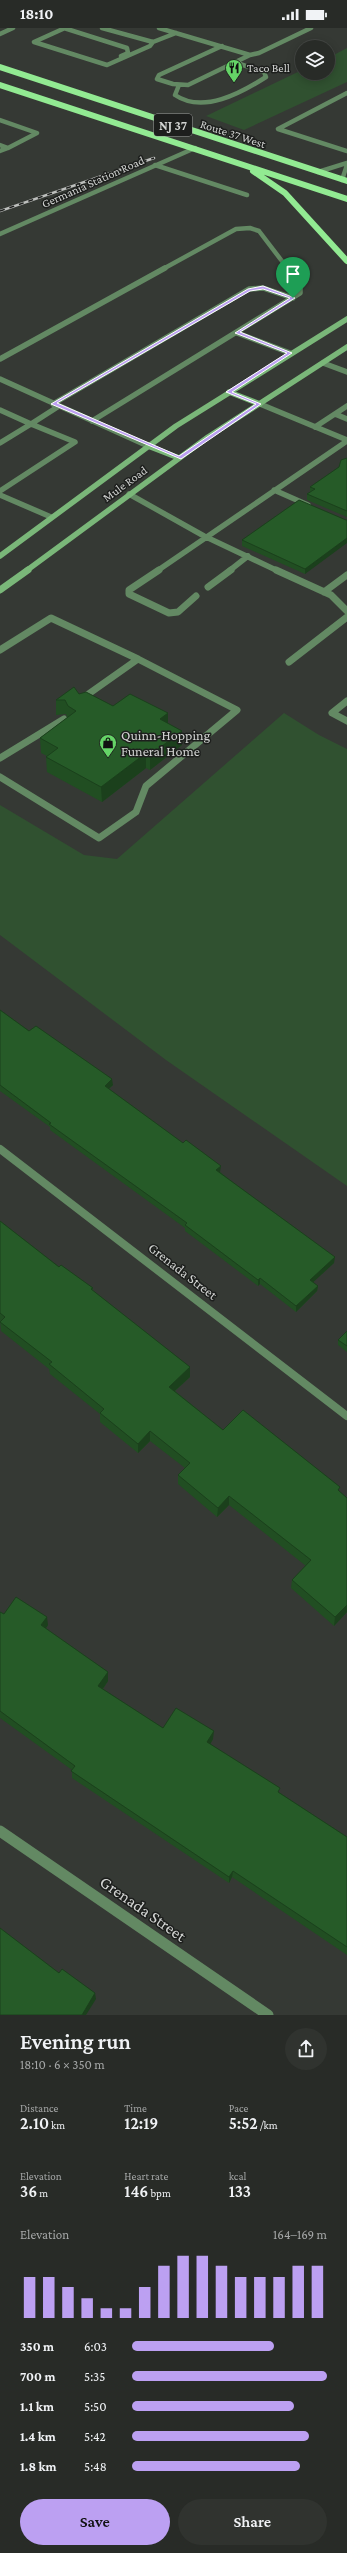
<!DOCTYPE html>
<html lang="en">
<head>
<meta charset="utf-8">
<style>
	:root { --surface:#282b27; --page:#30332f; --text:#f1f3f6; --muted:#a5a7a7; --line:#444744; --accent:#bca0f2 }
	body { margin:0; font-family:"Crimson Pro",serif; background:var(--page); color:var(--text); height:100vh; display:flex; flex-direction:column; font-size:15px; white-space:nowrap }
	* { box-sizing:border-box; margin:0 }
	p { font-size:13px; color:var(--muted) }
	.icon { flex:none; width:22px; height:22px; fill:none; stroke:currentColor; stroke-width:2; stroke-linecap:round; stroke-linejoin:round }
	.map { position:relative; height:1987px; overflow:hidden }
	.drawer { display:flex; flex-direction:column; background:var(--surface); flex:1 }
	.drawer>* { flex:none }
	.fabs { position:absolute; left:295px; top:12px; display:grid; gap:8px }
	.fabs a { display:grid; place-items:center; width:40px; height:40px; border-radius:50%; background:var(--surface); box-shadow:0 2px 10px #0003,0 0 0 1px var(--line); font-size:20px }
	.pin { position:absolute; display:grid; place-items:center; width:34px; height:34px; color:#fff; margin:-41px -17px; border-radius:50% 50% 50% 0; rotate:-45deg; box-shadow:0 0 4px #0007 }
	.pin .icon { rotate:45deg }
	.round { display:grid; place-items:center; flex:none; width:42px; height:42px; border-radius:21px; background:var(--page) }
	.summary { display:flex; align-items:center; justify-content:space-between; height:68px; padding:0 20px }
	h1 { font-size:22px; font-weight:600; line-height:30px }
	.figures { display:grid; grid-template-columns:repeat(3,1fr); gap:6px; height:68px; padding:4px 20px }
	.figures div { display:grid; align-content:center }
	.figures b { font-size:17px; font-weight:600 }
	.figures small { font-size:11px; font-weight:400 }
	.figures p { font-size:11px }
	.chart { height:112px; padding:8px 20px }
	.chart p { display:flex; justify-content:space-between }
	.chart svg { width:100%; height:72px; margin-top:4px; stroke:var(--accent); stroke-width:6 }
	.button { display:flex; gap:8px; margin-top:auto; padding:8px 20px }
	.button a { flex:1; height:46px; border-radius:24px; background:var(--accent); color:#111; font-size:16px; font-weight:600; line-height:46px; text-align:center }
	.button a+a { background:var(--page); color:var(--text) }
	ul { padding:0 20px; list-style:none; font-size:13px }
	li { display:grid; grid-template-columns:64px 48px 1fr; align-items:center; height:30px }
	li i { height:10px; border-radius:5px; background:var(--accent) }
	.status { display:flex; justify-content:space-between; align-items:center; height:28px; padding:0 20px; background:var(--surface); direction:ltr }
	.status svg { height:11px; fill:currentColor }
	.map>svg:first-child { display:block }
	.green { fill:#305130 }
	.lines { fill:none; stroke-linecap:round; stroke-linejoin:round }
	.service-far2 { stroke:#638963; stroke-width:4.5 }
	.service-far1 { stroke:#638963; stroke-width:5.5 }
	.service { stroke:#638963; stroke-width:7 }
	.minor-far2 { stroke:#638963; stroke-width:4.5 }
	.minor-far1 { stroke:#638963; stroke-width:8 }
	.minor { stroke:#638963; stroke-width:11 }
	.secondary-far1 { stroke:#7ab779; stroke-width:5.5 }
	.secondary { stroke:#7ab779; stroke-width:7 }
	.trunk { stroke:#92ea92; stroke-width:6 }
	.rail-casing { stroke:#bdbfbd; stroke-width:2.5 }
	.rail { stroke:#1d1f1d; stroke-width:1.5; stroke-dasharray:5; stroke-linecap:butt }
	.wall { fill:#214e22 }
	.shaded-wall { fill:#1b401c }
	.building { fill:#265b28; stroke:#1b401c }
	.route { fill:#bca0f2; stroke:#fff; fill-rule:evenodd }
	.labels { text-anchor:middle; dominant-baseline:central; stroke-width:3; stroke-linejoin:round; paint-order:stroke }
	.far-poi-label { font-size:12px; fill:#d2d4d2; stroke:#1d1f1d; text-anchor:start }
	.far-street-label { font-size:12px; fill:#d2d4d2; stroke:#1d1f1d }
	.shield { fill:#1d1f1d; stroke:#9c9e9c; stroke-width:1 }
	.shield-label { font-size:13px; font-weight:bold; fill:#d2d4d2 }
	.poi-label { font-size:14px; fill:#d2d4d2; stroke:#1d1f1d; text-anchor:start }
	.street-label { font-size:14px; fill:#d2d4d2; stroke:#1d1f1d }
	.near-street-label { font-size:17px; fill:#d2d4d2; stroke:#1d1f1d }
</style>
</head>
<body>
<div class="status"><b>18:10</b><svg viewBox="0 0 49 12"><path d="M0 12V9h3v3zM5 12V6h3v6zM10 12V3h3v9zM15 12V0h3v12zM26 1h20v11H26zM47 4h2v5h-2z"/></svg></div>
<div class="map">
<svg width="347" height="1987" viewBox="0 0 347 1987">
	<rect width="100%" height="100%" fill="#353934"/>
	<!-- green -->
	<path class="green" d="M347,20V54L244,102L206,88L302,42V45H328V30Z
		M284,685L319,707L347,721V1158L166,1032L0,907V777L84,827L117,831Z"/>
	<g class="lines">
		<!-- service-far2 -->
		<path class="service-far2" d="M64,0L127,20L128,25L121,28
			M65,0L34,14L107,37L150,18L153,14
			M102,0L153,14L176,5
			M159,0L250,27L259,25L311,0
			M0,6L13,0
			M222,18L159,47L157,51L173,56L188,57L250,27
			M179,57L175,67C203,86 241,65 266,49L264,44L237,35
			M347,65L278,101L347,123
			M0,92L37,105L8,120
			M0,117L8,120L0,123
			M155,137L247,167
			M318,144L347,135
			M342,152L347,137
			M163,241L236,201L250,200L259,203L288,241"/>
		<!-- service-far1 -->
		<path class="service-far1" d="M237,305L290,325
			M0,331L165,240
			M323,335L347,344
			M0,351L148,418
			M53,376L249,261L263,260L293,270
			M260,376L347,412
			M0,382L31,396L0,415
			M335,386L347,391
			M92,393L300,265V257L287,240
			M31,396L59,378
			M315,399L347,378
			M274,462L308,477
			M0,463L75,414L31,396
			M129,466L204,508L278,543
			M0,467L51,489
			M157,543L347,413
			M229,543L248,528"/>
		<!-- service -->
		<path class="service" d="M159,542L129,562V566L169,585L178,584L196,568
			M276,542L331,567L347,583
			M208,559L231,542
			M324,564L347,547
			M0,622L51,590L138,631L87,667L83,675
			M289,634L347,589
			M347,673L332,685L347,693
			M0,730L64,691
			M0,749L99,810L136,784L146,758L237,682L138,631"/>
		<!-- minor-far2 -->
		<path class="minor-far2" d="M0,206L195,120"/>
		<!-- minor-far1 -->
		<path class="minor-far1" d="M0,1121L347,1388"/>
		<!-- minor -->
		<path class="minor" d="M0,1803L268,1987"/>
		<!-- secondary-far1 -->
		<path class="secondary-far1" d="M229,364L260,376
			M148,418L179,430
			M0,528L176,398L347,291
			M26,543L208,409L347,319"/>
		<!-- secondary -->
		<path class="secondary" d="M0,562L28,542"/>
		<!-- trunk -->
		<path class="trunk" d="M0,39L347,153
			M0,57L347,171
			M253,143L285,165L347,233"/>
		<defs>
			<path id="rail" d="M0,183L154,130"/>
		</defs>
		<!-- rail casing -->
		<use href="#rail" class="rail-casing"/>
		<!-- rail -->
		<use href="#rail" class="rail"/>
	</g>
	<!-- wall -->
	<path class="wall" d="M347,430V489L307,472V466L310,465V459L339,439Z
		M346,492L305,546L242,518V512Z
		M79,666L113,678L168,685V696L182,717L150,742L146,740L102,774L47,744L46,729L47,728L41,725L40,710L67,690L66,686L56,687V672Z
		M0,982L29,1003L113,1057L109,1061L220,1144L334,1235L313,1254L318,1258L317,1263L296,1284L260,1256L258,1258L185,1203V1200L50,1102V1099L0,1063Z
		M0,1193L59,1239L93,1260V1263L190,1339V1349L175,1363L223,1402L340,1464L347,1470V1584L334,1598L291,1560L292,1552L306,1538L229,1477L217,1489L178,1456V1447L185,1440L150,1413L138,1425L100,1394V1386L50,1346L49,1341L1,1303L0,1293Z
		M347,1303V1324L338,1317V1312Z
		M0,1584L4,1586L48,1597L45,1601L108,1644V1653L103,1661L163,1700L213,1711L210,1716L280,1765L347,1809V1927L232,1849L229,1855L72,1750V1742L0,1690Z"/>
	<!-- shaded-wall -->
	<path class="shaded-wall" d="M347,510V515L305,546V541Z
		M168,685V700L160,691Z
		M182,703V717L150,742V727Z
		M146,725V740L102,774L101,759Z
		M112,1051L113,1057L105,1064V1058Z
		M221,1138L220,1144L216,1148V1142Z
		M335,1229L334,1235L309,1258L310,1252Z
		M260,1250V1256L258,1258V1252Z
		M318,1258L317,1263L296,1284V1278Z
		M190,1339V1349L169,1368V1359Z
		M150,1403V1413L138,1425V1416Z
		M229,1468V1477L217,1489L218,1480Z
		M347,1577V1584L334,1598L335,1589Z
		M47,1589L48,1597L42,1606L41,1597Z
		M108,1644V1653L99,1666L98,1658Z
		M214,1703L213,1711L207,1722V1714Z
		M233,1843L232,1849L229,1855V1849Z
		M95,1965L96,1971L86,1987H82Z"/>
	<!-- building -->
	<path class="building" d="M347,430V483L307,466L315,461L310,459L339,439L341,432Z
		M299,472L346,492H347V510L305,541L242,512Z
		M74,659L79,666L86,664L113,678L130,666L168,685L160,691L182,703L150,727L146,725L101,759L46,729L58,720L40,710L76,683L68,678L65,672H56Z
		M0,982L29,1003L36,998L112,1051L105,1058L183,1115L186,1112L221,1138L216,1142L335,1229L310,1252L318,1258L296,1278L260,1250L258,1252L185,1197L187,1195L49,1096L51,1095L0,1057Z
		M0,1193L59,1239L61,1237L93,1260L91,1261L190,1339L169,1359L223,1402L243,1382L340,1459L338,1462L347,1470V1577L335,1589L292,1552L311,1532L229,1468L218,1480L178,1447L190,1435L150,1403L138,1416L100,1385L104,1381L49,1336L52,1334L0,1294L5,1289L0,1285Z
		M347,1303V1318L338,1312Z
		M16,1569L47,1589L41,1597L108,1644L98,1658L163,1700L176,1680L214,1703L207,1714L280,1760L278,1764L347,1809V1919L233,1843L229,1849L71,1743L75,1738L0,1683V1584L4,1586Z
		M0,1900L59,1945L62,1941L95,1965L82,1987H0Z"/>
	<!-- route -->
	<path class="route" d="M263,258L295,270L240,304L292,325L232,364L261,376L181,431L51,376L248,261ZM263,261L290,270L235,305L287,325L226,364L256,376L179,428L57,375L250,263Z"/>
	<!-- icons -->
	<defs>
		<symbol id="restaurant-pin" viewBox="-11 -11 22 30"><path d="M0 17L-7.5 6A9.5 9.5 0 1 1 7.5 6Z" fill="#65d467" stroke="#1d1f1d"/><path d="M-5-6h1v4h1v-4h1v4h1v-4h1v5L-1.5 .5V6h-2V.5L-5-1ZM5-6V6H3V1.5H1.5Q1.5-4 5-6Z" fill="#111"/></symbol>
		<symbol id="shop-pin" viewBox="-11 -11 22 30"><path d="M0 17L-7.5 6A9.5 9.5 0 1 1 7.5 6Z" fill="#65d467" stroke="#1d1f1d"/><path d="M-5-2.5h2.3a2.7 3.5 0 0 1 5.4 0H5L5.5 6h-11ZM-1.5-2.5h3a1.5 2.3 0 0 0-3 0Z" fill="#111"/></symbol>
	</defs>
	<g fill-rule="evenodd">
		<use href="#restaurant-pin" x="224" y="30" width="20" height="27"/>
		<use href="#shop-pin" x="98" y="705" width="20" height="27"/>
	</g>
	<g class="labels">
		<!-- far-poi labels -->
		<g class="far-poi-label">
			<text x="247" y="40">Taco Bell</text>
		</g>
		<!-- far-street labels -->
		<g class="far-street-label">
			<text transform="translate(233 106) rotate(18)">Route 37 West</text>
			<text transform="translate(93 154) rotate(-24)">Germania Station Road</text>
			<text transform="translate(125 456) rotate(-36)">Mule Road</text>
		</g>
		<!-- shield labels -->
		<rect class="shield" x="154" y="86" width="38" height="22" rx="3"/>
		<g class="shield-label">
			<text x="173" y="97">NJ 37</text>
		</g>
		<!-- poi labels -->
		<g class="poi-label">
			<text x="121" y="707">Quinn-Hopping<tspan x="121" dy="16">Funeral Home</tspan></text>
		</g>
		<!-- street labels -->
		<g class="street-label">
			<text transform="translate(183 1243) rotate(38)">Grenada Street</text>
		</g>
		<!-- near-street labels -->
		<g class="near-street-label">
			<text transform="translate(143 1881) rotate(35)">Grenada Street</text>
		</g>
	</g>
</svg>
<div class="fabs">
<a><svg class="icon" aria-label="layers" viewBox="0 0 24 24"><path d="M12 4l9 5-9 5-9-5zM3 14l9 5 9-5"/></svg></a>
</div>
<div class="pin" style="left:293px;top:270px;background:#1e9e55"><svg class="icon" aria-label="arrive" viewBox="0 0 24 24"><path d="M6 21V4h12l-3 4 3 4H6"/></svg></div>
</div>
<section class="drawer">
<div class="summary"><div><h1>Evening run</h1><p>18:10 · 6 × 350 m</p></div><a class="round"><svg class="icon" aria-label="share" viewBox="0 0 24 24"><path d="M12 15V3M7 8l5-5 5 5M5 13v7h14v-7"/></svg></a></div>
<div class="figures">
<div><p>Distance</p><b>2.10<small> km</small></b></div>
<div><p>Time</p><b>12:19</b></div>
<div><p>Pace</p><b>5:52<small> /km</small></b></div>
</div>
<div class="figures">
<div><p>Elevation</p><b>36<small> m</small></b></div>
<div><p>Heart rate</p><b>146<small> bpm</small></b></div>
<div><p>kcal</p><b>133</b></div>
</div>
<div class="chart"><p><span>Elevation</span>164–169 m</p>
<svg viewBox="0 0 160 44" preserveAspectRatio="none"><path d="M5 44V19M15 44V19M25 44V25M35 44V32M45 44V38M55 44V38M65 44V25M75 44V12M85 44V6M95 44V6M105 44V12M115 44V19M125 44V19M135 44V19M145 44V12M155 44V12"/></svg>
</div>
<ul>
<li><b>350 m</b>6:03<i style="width:73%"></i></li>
<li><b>700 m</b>5:35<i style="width:100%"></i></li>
<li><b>1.1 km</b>5:50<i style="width:83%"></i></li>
<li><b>1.4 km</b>5:42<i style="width:91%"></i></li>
<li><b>1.8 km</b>5:48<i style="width:86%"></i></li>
</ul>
<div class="button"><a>Save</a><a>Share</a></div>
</section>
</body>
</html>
